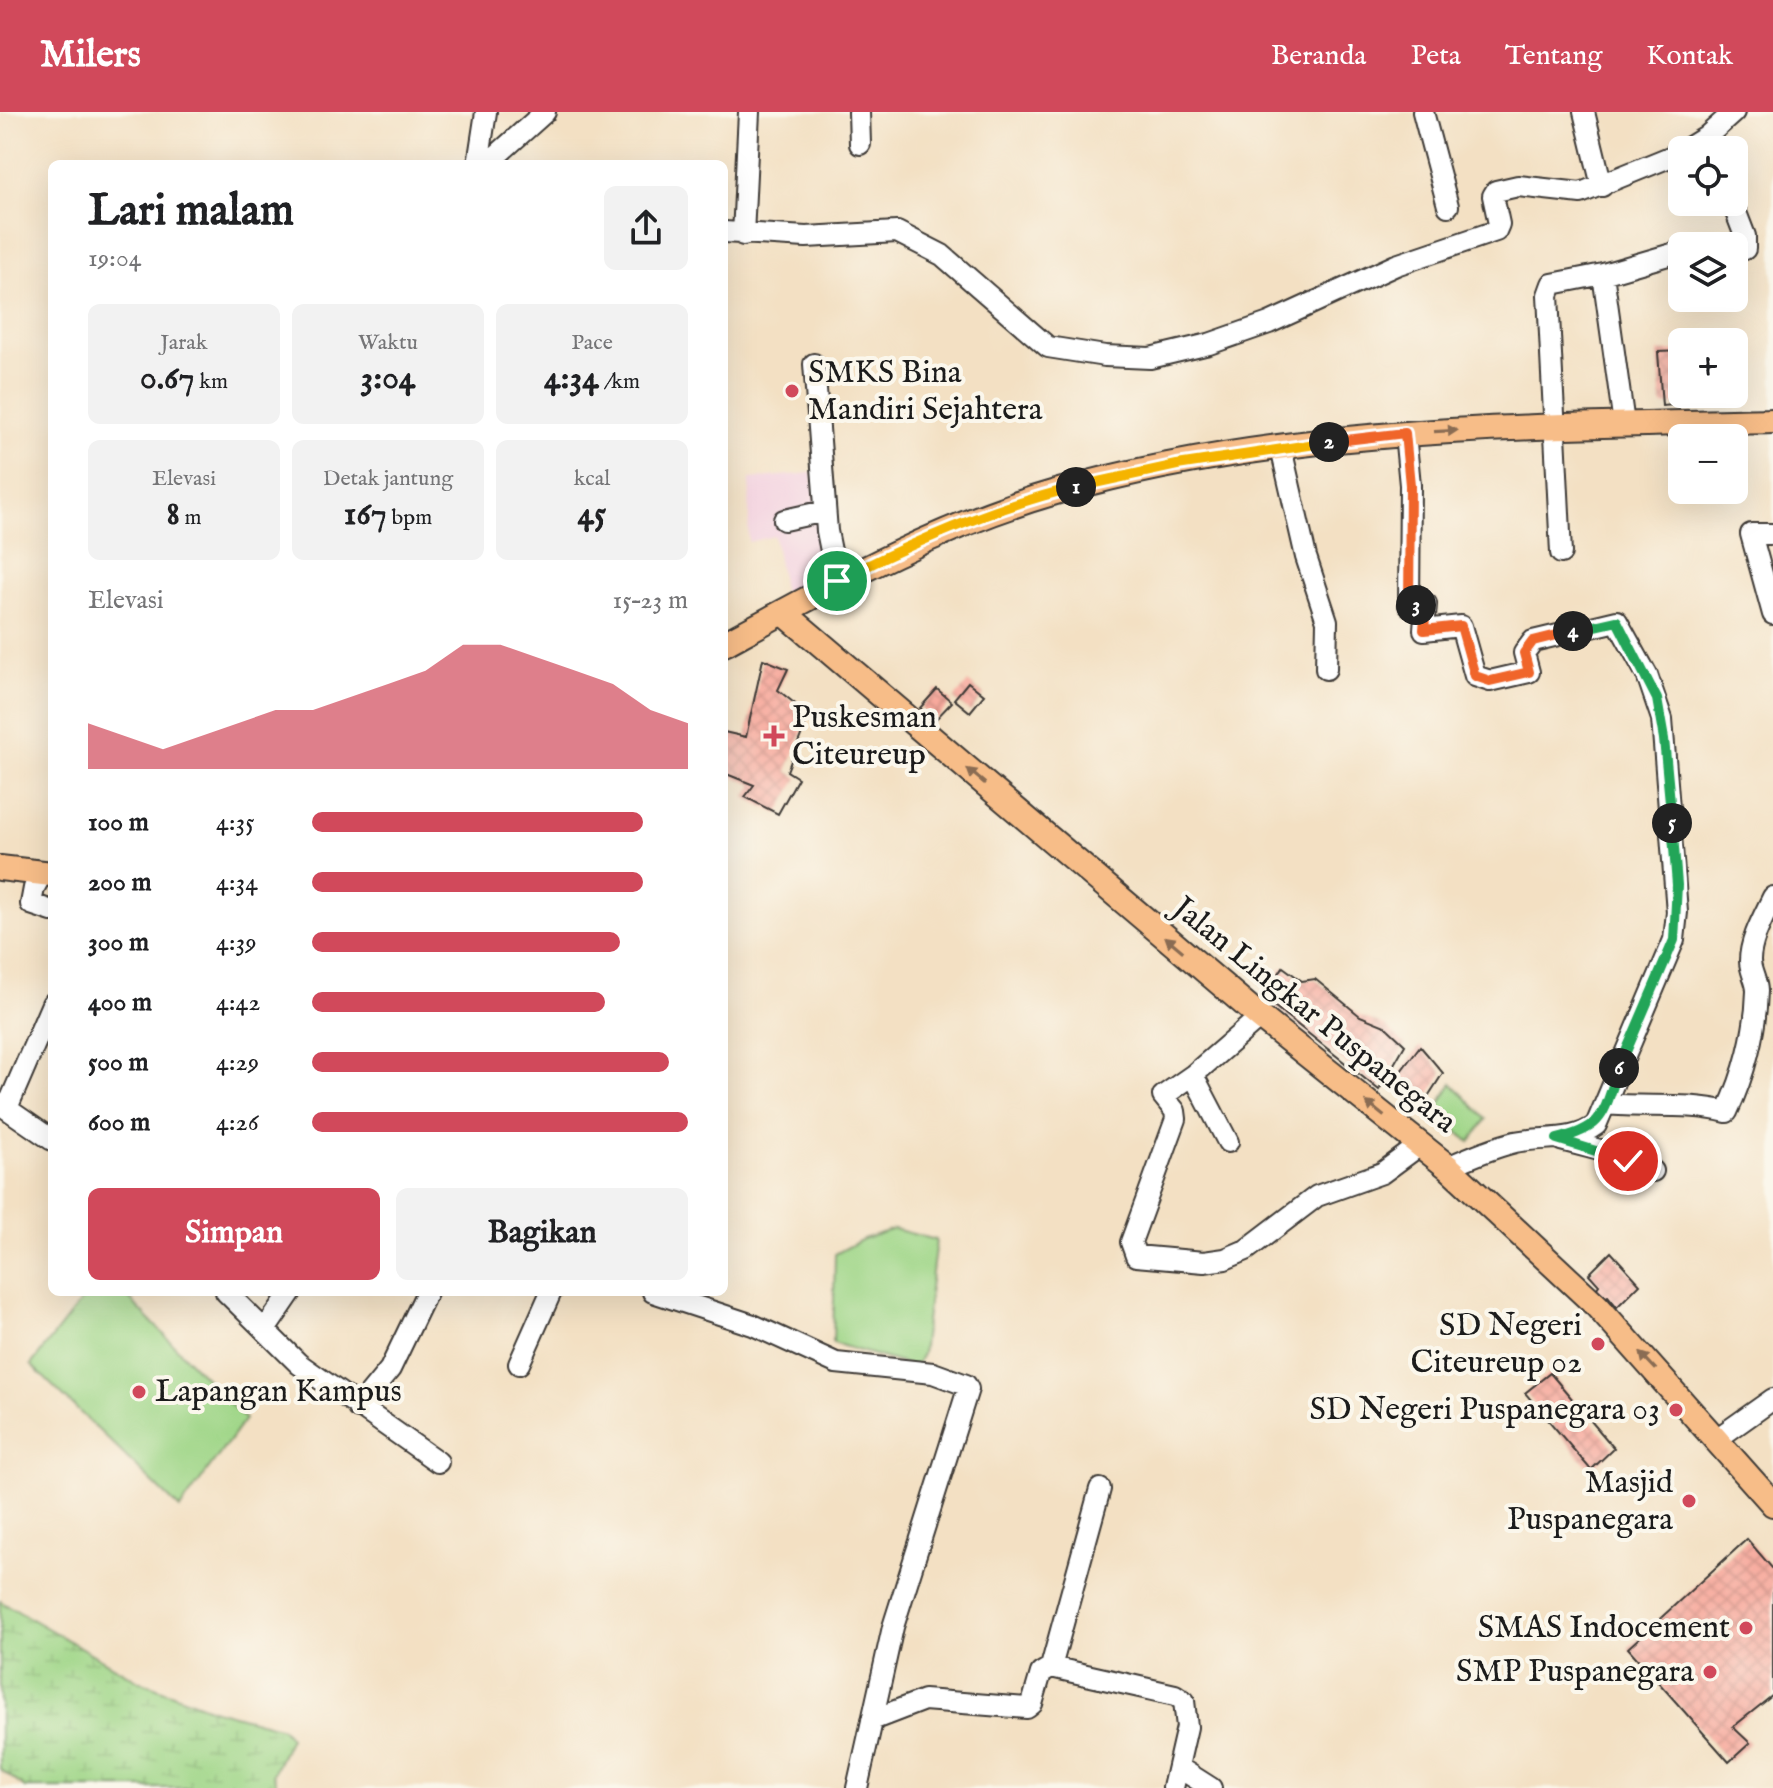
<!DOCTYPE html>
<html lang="id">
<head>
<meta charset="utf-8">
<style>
	:root { --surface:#fff; --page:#f2f2f2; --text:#202124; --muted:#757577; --accent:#d1495b }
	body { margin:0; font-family:"IM FELL English",serif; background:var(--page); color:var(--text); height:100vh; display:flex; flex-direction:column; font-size:30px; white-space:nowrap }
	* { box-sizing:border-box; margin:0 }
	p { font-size:26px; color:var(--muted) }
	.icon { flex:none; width:44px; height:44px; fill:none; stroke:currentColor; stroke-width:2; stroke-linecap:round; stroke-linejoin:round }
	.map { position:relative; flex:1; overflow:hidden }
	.side { position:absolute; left:48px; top:48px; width:680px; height:1136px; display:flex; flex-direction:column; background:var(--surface); border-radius:12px; box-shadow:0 8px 32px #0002 }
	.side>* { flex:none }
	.tools { position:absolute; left:1668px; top:24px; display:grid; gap:16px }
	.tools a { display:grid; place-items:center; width:80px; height:80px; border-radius:12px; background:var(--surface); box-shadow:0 8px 32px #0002; font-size:40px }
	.pin { position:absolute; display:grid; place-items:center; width:68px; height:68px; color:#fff; margin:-34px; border:4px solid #fff; border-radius:50%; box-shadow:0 2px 8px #0007 }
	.km { position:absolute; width:40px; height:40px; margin:-20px; border-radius:50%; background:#222; color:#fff; font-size:22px; line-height:40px; text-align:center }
	.round { display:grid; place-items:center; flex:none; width:84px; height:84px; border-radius:12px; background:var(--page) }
	.overview { display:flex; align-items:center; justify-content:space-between; height:136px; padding:0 40px }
	h1 { font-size:44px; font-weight:700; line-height:60px }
	.metrics { display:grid; grid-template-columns:repeat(3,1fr); gap:12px; height:136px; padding:8px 40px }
	.metrics div { display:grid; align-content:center; border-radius:12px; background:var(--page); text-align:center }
	.metrics b { font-size:34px; font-weight:700 }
	.metrics small { font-size:22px; font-weight:400 }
	.metrics p { font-size:22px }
	.chart { height:224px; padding:16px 40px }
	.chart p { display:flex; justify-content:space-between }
	.chart svg { width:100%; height:144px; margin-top:8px; fill:var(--accent); opacity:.7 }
	.action { display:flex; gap:16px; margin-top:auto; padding:16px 40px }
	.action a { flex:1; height:92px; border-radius:12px; background:var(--accent); color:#fff; font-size:32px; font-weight:700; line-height:92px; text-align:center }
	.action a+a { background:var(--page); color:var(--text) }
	ul { padding:0 40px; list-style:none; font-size:26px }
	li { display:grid; grid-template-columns:128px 96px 1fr; align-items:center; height:60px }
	li i { height:20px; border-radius:10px; background:var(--accent) }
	header { display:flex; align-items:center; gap:48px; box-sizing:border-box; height:112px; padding:0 40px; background:var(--accent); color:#fff }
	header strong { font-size:38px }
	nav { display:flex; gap:44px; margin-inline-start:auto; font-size:28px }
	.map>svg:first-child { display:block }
	.built { fill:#f3cfdf }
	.wetland { fill:url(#wetland-marsh); stroke:#5d7851; stroke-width:2 }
	.pitch { fill:#9ed586; stroke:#5d7851; stroke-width:2 }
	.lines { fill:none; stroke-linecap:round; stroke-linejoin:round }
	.stream { stroke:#62bddf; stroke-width:5 }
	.building { fill:url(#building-cross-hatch) }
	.minor-casing { stroke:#3c3935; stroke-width:24 }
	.major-casing { stroke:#3c3935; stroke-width:28 }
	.minor { stroke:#fff; stroke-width:20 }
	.major { stroke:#f7bd88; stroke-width:24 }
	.oneway { fill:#8a6c52 }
	.split-1-casing { stroke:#fff; stroke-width:16 }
	.split-2-casing { stroke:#fff; stroke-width:16 }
	.split-3-casing { stroke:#fff; stroke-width:16 }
	.split-4-casing { stroke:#fff; stroke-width:16 }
	.split-5-casing { stroke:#fff; stroke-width:16 }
	.split-6-casing { stroke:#fff; stroke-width:16 }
	.split-7-casing { stroke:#fff; stroke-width:16 }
	.split-1 { stroke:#f5b400; stroke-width:10 }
	.split-2 { stroke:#f5b400; stroke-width:10 }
	.split-3 { stroke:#f0652b; stroke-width:10 }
	.split-4 { stroke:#f0652b; stroke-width:10 }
	.split-5 { stroke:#22a559; stroke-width:10 }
	.split-6 { stroke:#22a559; stroke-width:10 }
	.split-7 { stroke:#22a559; stroke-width:10 }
	.poi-dot { fill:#d1495b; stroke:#fbf7ec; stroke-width:3 }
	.labels { text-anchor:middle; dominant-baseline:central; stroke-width:8; stroke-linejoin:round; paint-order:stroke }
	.poi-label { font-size:32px; fill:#1c1c1c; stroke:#fbf7ec; text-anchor:end }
	.street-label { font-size:32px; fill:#1c1c1c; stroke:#fbf7ec }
</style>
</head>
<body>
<header>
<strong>Milers</strong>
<nav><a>Beranda</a><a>Peta</a><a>Tentang</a><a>Kontak</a></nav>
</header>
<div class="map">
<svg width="1773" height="1676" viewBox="0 0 1773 1676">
	<defs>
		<pattern id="wetland-marsh" width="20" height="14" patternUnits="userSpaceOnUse" patternTransform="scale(2)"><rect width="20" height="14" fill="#9ed586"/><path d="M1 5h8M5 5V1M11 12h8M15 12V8" fill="none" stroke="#88b673"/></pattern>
		<pattern id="building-cross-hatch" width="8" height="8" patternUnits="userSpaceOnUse" patternTransform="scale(2)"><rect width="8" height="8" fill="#f7a99c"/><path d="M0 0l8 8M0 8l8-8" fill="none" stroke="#d39186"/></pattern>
	</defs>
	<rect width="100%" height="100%" fill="#fbf7ec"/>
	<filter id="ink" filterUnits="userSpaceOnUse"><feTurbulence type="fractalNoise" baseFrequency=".0125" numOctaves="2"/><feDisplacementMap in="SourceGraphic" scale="16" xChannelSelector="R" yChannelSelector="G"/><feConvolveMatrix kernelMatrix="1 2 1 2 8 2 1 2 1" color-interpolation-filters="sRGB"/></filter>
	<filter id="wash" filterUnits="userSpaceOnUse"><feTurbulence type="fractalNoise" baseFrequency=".006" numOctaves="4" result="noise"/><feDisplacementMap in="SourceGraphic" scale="32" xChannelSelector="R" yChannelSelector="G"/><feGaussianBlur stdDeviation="1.8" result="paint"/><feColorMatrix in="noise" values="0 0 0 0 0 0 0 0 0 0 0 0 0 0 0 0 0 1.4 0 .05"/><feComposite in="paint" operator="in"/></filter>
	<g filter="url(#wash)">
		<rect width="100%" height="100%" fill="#f3e0c3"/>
		<!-- built -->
		<path class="built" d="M812,361L827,455L826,466L784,483L774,424L748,430L750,367Z"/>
		<!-- wetland -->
		<path class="wetland" d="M0,1489L139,1569L215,1598L282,1616L290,1626L273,1662L278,1676H25L0,1657Z"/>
		<!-- pitch -->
		<path class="pitch" d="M1452,971L1486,1007L1470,1030L1435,1000Z
			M894,1117L936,1128L922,1242L915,1255L833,1231L835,1142L863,1127Z
			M88,1180H123L245,1307L180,1397L31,1253Z"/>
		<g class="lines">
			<!-- stream -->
			<path class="stream" d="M508,52L531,26"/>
		</g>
		<g id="blocks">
			<!-- building -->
			<path class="building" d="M1682,239V282H1699V291L1662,294L1658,240Z
				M763,547L788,557L778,578L809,603L787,659L798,666L778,702L745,685L754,673L724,661V620L746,625Z
				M968,570L984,583L970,600L954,587Z
				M937,577L952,590L935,608L920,596Z
				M1283,855L1302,869L1315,867L1360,904L1385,914L1405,933L1379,978L1264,886Z
				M1420,934L1443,961L1427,986L1395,967Z
				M1611,1140L1640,1172L1617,1195L1608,1184L1604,1188L1595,1179L1599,1173L1589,1162Z
				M1550,1261L1614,1336L1591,1358L1525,1281Z
				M1747,1427L1773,1457V1583L1733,1615L1750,1631L1729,1650L1628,1536Z"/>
		</g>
	</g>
	<g filter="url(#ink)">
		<use href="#blocks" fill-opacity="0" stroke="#3c3935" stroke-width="2"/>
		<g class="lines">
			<defs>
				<path id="minor" d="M859,0L860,32
					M1423,0L1448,94
					M1584,0L1602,74
					M1685,38L1706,25L1734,0
					M478,52L486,0
					M487,52L545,0
					M1732,90L1745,124V137L1734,140
					M724,120L806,125L897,120L942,143L1048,235L1105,244L1150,246L1209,232L1269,211L1396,153L1496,119L1499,112L1493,84L1496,79L1518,74L1581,81L1682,40
					M743,123L749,0
					M1700,134H1709
					M1603,162L1624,312
					M814,252L827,419L837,469
					M1405,321L1410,373L1409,493L1426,492L1424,518L1461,514L1475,564L1490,569L1529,560L1524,541L1533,529L1617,509L1647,563L1662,607L1677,800L1674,828L1596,1013C1572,1031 1543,1024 1515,1030C1491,1036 1470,1045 1448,1055
					M1281,336L1306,445L1327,509L1326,557
					M784,408L825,399
					M1773,422H1751L1773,502
					M1561,441L1548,183L1552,172L1603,162L1682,139
					M42,761L34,776L31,792L52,799
					M1193,963L1163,984L1175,999L1176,1007L1131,1130L1136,1144L1204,1150L1225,1147L1246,1138L1317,1084L1382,1061L1420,1033
					M0,992L52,1028
					M1606,992C1647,996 1687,990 1727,1000C1744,964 1756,920 1757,879C1757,869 1750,859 1750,849C1750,828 1764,804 1773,785
					M7,996L52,892
					M1561,1028L1604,1039L1653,1059
					M1228,1030L1193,963L1260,905
					M226,1180L299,1252L438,1350
					M653,1180L753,1213L836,1251L933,1261L966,1273L968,1277L893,1515L857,1676
					M265,1218L291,1180
					M519,1252L551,1180
					M358,1296L390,1257L427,1180
					M1718,1326L1773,1287
					M1051,1555L1100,1377
					M872,1608L924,1588L1027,1596L1032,1592L1041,1561L1051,1555L1175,1583L1184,1589L1187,1615L1173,1676
					M1178,1655L1211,1676"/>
				<path id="major" d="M783,500L1260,905L1448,1055L1597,1194L1773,1392
					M724,532C832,473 939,413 1059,379C1290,313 1535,315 1773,309
					M0,756L52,762"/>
			</defs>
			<!-- minor casing -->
			<use href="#minor" class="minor-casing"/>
			<!-- major casing -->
			<use href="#major" class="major-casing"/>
			<!-- minor -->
			<use href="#minor" class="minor"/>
			<!-- major -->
			<use href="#major" class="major"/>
		</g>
		<!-- one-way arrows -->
		<defs><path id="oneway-solid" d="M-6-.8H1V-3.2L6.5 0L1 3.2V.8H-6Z" transform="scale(2)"/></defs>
		<g class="oneway">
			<use href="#oneway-solid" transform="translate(1446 319) rotate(-3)"/>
			<use href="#oneway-solid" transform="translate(976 664) rotate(-140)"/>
			<use href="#oneway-solid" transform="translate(1174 832) rotate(-140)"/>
			<use href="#oneway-solid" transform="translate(1375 997) rotate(-141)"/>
			<use href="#oneway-solid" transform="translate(1648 1249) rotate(-133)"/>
		</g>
	</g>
	<g class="lines" filter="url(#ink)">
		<defs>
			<path id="split-1" d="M837,469C913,430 993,395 1076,375"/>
			<path id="split-2" d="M1076,375L1177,353L1329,330"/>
			<path id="split-3" d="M1329,330L1405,321L1410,373L1409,493H1416"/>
			<path id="split-4" d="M1416,493L1426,492L1424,518L1461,514L1475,564L1490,569L1529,560L1524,541L1533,529L1573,519"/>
			<path id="split-5" d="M1573,519L1617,509L1657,587L1664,627L1672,711"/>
			<path id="split-6" d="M1619,956L1674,828L1677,773L1672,711"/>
			<path id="split-7" d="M1619,956C1603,1000 1607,1015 1557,1027L1628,1049"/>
		</defs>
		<!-- split-1 casing -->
		<use href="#split-1" class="split-1-casing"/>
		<!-- split-2 casing -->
		<use href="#split-2" class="split-2-casing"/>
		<!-- split-3 casing -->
		<use href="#split-3" class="split-3-casing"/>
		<!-- split-4 casing -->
		<use href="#split-4" class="split-4-casing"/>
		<!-- split-5 casing -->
		<use href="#split-5" class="split-5-casing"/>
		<!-- split-6 casing -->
		<use href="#split-6" class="split-6-casing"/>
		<!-- split-7 casing -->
		<use href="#split-7" class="split-7-casing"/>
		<!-- split-1 -->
		<use href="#split-1" class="split-1"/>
		<!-- split-2 -->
		<use href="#split-2" class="split-2"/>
		<!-- split-3 -->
		<use href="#split-3" class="split-3"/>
		<!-- split-4 -->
		<use href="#split-4" class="split-4"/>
		<!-- split-5 -->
		<use href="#split-5" class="split-5"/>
		<!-- split-6 -->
		<use href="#split-6" class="split-6"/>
		<!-- split-7 -->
		<use href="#split-7" class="split-7"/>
	</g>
	<!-- markers -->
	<g class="poi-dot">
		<circle cx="792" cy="279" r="8"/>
		<path d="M770 612h8v8h8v8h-8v8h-8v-8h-8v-8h8z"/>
		<circle cx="1598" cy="1232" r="8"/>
		<circle cx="139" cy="1280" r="8"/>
		<circle cx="1676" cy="1298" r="8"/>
		<circle cx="1689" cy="1389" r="8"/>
		<circle cx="1746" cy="1516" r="8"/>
		<circle cx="1710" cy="1560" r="8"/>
	</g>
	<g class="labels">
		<!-- poi labels -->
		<g class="poi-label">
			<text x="808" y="261" text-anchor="start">SMKS Bina<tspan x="808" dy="37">Mandiri Sejahtera</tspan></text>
			<text x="792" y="606" text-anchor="start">Puskesman<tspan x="792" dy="37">Citeureup</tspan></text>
			<text x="1582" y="1214">SD Negeri<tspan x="1582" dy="37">Citeureup 02</tspan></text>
			<text x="155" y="1280" text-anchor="start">Lapangan Kampus</text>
			<text x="1660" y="1298">SD Negeri Puspanegara 03</text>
			<text x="1673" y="1371">Masjid<tspan x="1673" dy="37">Puspanegara</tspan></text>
			<text x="1730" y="1516">SMAS Indocement</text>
			<text x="1694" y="1560">SMP Puspanegara</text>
		</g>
		<!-- street labels -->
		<g class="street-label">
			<text transform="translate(1314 904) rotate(39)">Jalan Lingkar Puspanegara</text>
		</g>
	</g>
</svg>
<div class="tools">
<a><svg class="icon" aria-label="locate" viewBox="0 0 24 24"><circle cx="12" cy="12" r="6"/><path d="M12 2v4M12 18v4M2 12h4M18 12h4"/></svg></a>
<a><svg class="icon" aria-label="layers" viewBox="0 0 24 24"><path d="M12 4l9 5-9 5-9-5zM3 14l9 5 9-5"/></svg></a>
<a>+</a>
<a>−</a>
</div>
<div class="pin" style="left:837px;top:469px;background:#1e9e55"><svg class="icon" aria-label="arrive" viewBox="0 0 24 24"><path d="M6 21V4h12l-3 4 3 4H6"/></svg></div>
<div class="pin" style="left:1628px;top:1049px;background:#d93025"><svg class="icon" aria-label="check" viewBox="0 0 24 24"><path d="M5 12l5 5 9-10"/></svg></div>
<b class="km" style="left:1076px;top:375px">1</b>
<b class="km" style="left:1329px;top:330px">2</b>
<b class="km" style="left:1416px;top:493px">3</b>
<b class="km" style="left:1573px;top:519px">4</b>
<b class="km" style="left:1672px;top:711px">5</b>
<b class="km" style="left:1619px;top:956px">6</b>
<section class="side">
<div class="overview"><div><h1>Lari malam</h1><p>19:04</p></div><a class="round"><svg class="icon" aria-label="share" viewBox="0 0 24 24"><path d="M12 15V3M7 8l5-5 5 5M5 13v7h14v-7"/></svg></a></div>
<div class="metrics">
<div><p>Jarak</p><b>0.67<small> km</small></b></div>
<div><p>Waktu</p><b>3:04</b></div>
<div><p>Pace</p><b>4:34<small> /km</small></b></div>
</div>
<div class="metrics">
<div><p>Elevasi</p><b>8<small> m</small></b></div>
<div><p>Detak jantung</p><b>167<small> bpm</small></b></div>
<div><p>kcal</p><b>45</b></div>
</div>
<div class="chart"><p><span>Elevasi</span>15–23 m</p>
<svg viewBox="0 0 160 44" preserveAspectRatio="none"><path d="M0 44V30L10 34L20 38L30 34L40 30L50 26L60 26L70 22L80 18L90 14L100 6L110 6L120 10L130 14L140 18L150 26L160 30V44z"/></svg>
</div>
<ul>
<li><b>100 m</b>4:35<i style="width:88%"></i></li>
<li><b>200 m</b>4:34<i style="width:88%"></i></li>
<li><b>300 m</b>4:39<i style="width:82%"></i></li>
<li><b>400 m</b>4:42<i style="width:78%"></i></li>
<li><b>500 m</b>4:29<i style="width:95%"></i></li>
<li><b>600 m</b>4:26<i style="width:100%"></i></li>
</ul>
<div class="action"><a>Simpan</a><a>Bagikan</a></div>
</section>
</div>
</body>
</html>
